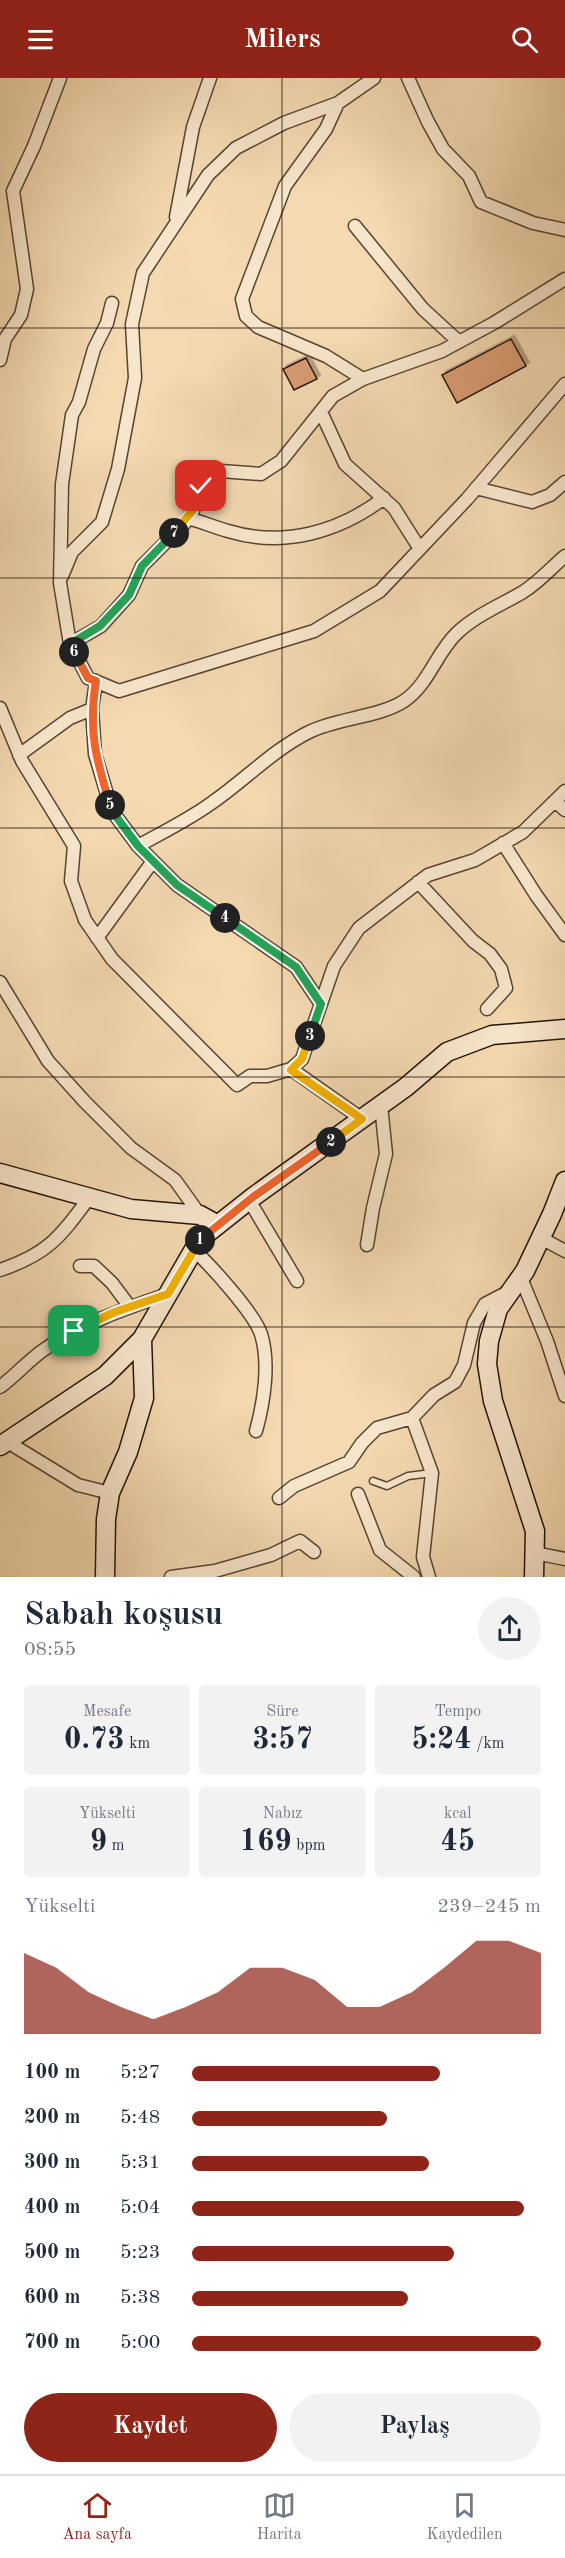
<!DOCTYPE html>
<html lang="tr">
<head>
<meta charset="utf-8">
<style>
	:root { --surface:#fff; --page:#f2f2f3; --text:#1f2937; --muted:#747a83; --line:#e0e1e3; --accent:#8f2418 }
	body { margin:0; font-family:"Old Standard TT",serif; background:var(--page); color:var(--text); height:100vh; display:flex; flex-direction:column; font-size:22px; white-space:nowrap }
	* { box-sizing:border-box; margin:0 }
	p { font-size:20px; color:var(--muted) }
	.icon { flex:none; width:33px; height:33px; fill:none; stroke:currentColor; stroke-width:2; stroke-linecap:round; stroke-linejoin:round }
	.map { position:relative; height:1499px; overflow:hidden }
	.details { display:flex; flex-direction:column; background:var(--surface); flex:1 }
	.details>* { flex:none }
	.pin { position:absolute; display:grid; place-items:center; width:51px; height:51px; color:#fff; margin:-26px; border-radius:12px; box-shadow:0 3px 9px #0006 }
	.km { position:absolute; width:30px; height:30px; margin:-15px; border-radius:50%; background:#222; color:#fff; font-size:16px; line-height:30px; text-align:center }
	.round { display:grid; place-items:center; flex:none; width:63px; height:63px; border-radius:32px; background:var(--page) }
	.head { display:flex; align-items:center; justify-content:space-between; height:102px; padding:0 24px }
	h1 { font-size:33px; font-weight:800; line-height:45px }
	.metrics { display:grid; grid-template-columns:repeat(3,1fr); gap:9px; height:102px; padding:6px 24px }
	.metrics div { display:grid; align-content:center; border-radius:6px; background:var(--page); text-align:center }
	.metrics b { font-size:30px; font-weight:800 }
	.metrics small { font-size:16px; font-weight:400 }
	.metrics p { font-size:16px }
	.chart { height:168px; padding:12px 24px }
	.chart p { display:flex; justify-content:space-between }
	.chart svg { width:100%; height:108px; margin-top:6px; fill:var(--accent); opacity:.7 }
	.cta { display:flex; gap:12px; margin-top:auto; padding:12px 24px }
	.cta a { flex:1; height:69px; border-radius:36px; background:var(--accent); color:#fff; font-size:24px; font-weight:800; line-height:69px; text-align:center }
	.cta a+a { background:var(--page); color:var(--text) }
	ul { padding:0 24px; list-style:none; font-size:20px }
	li { display:grid; grid-template-columns:96px 72px 1fr; align-items:center; height:45px }
	li i { height:15px; border-radius:8px; background:var(--accent) }
	header { display:flex; justify-content:space-between; align-items:center; height:78px; padding:0 24px; background:var(--accent); color:#fff; font-size:27px; font-weight:800 }
	.menu { display:flex; justify-content:space-around; align-items:center; height:84px; border-top:2px solid var(--line); background:var(--surface); font-size:16px; color:var(--muted) }
	.menu a { display:grid; justify-items:center; gap:3px }
	.menu .current { color:var(--accent) }
	.map>svg:first-child { display:block }
	.building { fill:#d99b72; stroke:#22140b; stroke-width:1.5; filter:url(#shadow) }
	.lines { fill:none; stroke-linecap:round; stroke-linejoin:round }
	.lane-casing { stroke:#564534; stroke-width:9 }
	.street-casing { stroke:#564534; stroke-width:15 }
	.secondary-casing { stroke:#22140b; stroke-width:21 }
	.lane { stroke:#f8e6cc; stroke-width:6 }
	.street { stroke:#f8e6cc; stroke-width:12 }
	.secondary { stroke:#f8e6cc; stroke-width:18 }
	.split-1-casing { stroke:#fff; stroke-width:12 }
	.split-2-casing { stroke:#fff; stroke-width:12 }
	.split-3-casing { stroke:#fff; stroke-width:12 }
	.split-4-casing { stroke:#fff; stroke-width:12 }
	.split-5-casing { stroke:#fff; stroke-width:12 }
	.split-6-casing { stroke:#fff; stroke-width:12 }
	.split-7-casing { stroke:#fff; stroke-width:12 }
	.split-8-casing { stroke:#fff; stroke-width:12 }
	.split-1 { stroke:#f5b400; stroke-width:8 }
	.split-2 { stroke:#f0652b; stroke-width:8 }
	.split-3 { stroke:#f5b400; stroke-width:8 }
	.split-4 { stroke:#22a559; stroke-width:8 }
	.split-5 { stroke:#22a559; stroke-width:8 }
	.split-6 { stroke:#f0652b; stroke-width:8 }
	.split-7 { stroke:#22a559; stroke-width:8 }
	.split-8 { stroke:#f5b400; stroke-width:8 }
	.grid { fill:none; stroke:#22140b; stroke-width:1.5; stroke-opacity:0.55 }
</style>
</head>
<body>
<header><svg class="icon" aria-label="menu" viewBox="0 0 24 24"><path d="M4 6h16M4 12h16M4 18h16"/></svg>Milers<svg class="icon" aria-label="search" viewBox="0 0 24 24"><circle cx="10" cy="10" r="6"/><path d="M15 15l6 6"/></svg></header>
<div class="map">
<svg width="565" height="1499" viewBox="0 0 565 1499">
	<defs>
		<filter id="shadow"><feDropShadow dx="3.5" dy="-3.5" stdDeviation="0" flood-color="#0004"/></filter>
	</defs>
	<rect width="100%" height="100%" fill="#f4d9b1"/>
	<filter id="stains"><feTurbulence type="fractalNoise" baseFrequency=".00333" numOctaves="4"/><feColorMatrix values="0 0 0 0 .2 0 0 0 0 .09 0 0 0 0 .02 0 0 0 .5 -.17"/></filter>
	<radialGradient id="worn" r=".72"><stop offset=".6" stop-color="#630" stop-opacity="0"/><stop offset="1" stop-color="#630" stop-opacity=".3"/></radialGradient>
	<!-- building -->
	<path class="building" d="M511,261L526,288L457,325L442,297Z
		M306,280L317,301L294,312L283,291Z"/>
	<g class="lines">
		<defs>
			<path id="lane" d="M373,1403L387,1408L408,1398L432,1395"/>
			<path id="street" d="M408,0L428,44L443,71L469,98L481,124L533,145L565,152
				M338,25L326,51L285,108L242,221L246,238L258,249L326,278L363,301
				M176,139L193,49L210,0
				M355,148L423,231L459,264
				M112,225L107,245L94,271L79,324L72,337L62,406L60,505L70,566L88,600L119,613L314,553L380,513L467,421L565,306
				M0,282L5,261L21,237L27,211L13,113L34,68L60,0
				M321,334L345,386L394,430L420,471
				M476,410L532,424L550,417L565,404
				M188,440C202,444 214,449 228,453C284,470 339,454 384,420
				M62,498L72,474L102,444L118,391L135,300L132,246L143,195L208,97L236,70L284,45L338,25L374,0
				M70,566L101,548L129,517L142,488L184,446L193,433L201,408L213,396L221,393L261,396L281,383L333,318L363,301L442,273L494,245L565,201
				M96,603L92,631L95,676L112,733L138,768L177,807L296,889L321,926
				M0,630L22,683L74,768L71,803L85,842L112,881L237,1007L250,998H267L291,991L302,981L334,888L359,850L428,797L475,782L523,754L565,713
				M19,677L70,640L92,631
				M555,723L565,732
				M503,765L536,817L565,857
				M138,768C163,754 190,741 213,724C246,701 273,672 309,654C337,640 380,639 404,623C429,606 436,575 457,555C476,537 501,527 523,514C539,504 551,490 565,478
				M418,804L473,863L490,876L501,891L506,910L487,931
				M97,860L153,783
				M0,904L48,983L85,1024L131,1070L175,1102L200,1137
				M291,991L362,1041
				M249,1122L297,1203
				M541,1160L565,1173
				M367,1167L373,1130L386,1076L381,1027
				M194,1172C211,1188 254,1235 261,1256C270,1285 264,1324 256,1353
				M80,1188H94L112,1205L130,1229
				M0,1192C48,1176 60,1159 89,1120
				M521,1200L547,1263L565,1318
				M0,1309C15,1298 27,1284 42,1273C80,1246 124,1231 168,1216
				M412,1340L432,1395L423,1479L429,1499
				M6,1363L78,1407L110,1415
				M358,1416L380,1472L414,1499
				M279,1420L294,1408L349,1384L362,1365L377,1350L412,1340L434,1317L455,1304L464,1287L474,1245L485,1226L508,1214
				M535,1475L565,1481
				M171,1499L215,1493L271,1477L300,1463L314,1474"/>
			<path id="secondary" d="M0,1095L131,1131L200,1137L218,1147
				M0,1368L105,1298L142,1261L200,1161L253,1119L406,1009L447,974L492,957L565,951
				M105,1499L106,1441L110,1415L128,1374L144,1320L142,1261
				M534,1499L535,1453L493,1323L487,1286L489,1263L498,1231L525,1193L552,1136L565,1103"/>
		</defs>
		<!-- lane casing -->
		<use href="#lane" class="lane-casing"/>
		<!-- street casing -->
		<use href="#street" class="street-casing"/>
		<!-- secondary casing -->
		<use href="#secondary" class="secondary-casing"/>
		<!-- lane -->
		<use href="#lane" class="lane"/>
		<!-- street -->
		<use href="#street" class="street"/>
		<!-- secondary -->
		<use href="#secondary" class="secondary"/>
	</g>
	<g class="lines">
		<defs>
			<path id="split-1" d="M74,1253L115,1234L168,1216L200,1162"/>
			<path id="split-2" d="M200,1162L253,1119L331,1064"/>
			<path id="split-3" d="M310,958L302,981L291,992L362,1041L331,1064"/>
			<path id="split-4" d="M225,840L296,889L321,926L310,958"/>
			<path id="split-5" d="M110,727L112,733L138,768L177,807L225,840"/>
			<path id="split-6" d="M74,574L88,600L96,603C88,653 96,680 110,727"/>
			<path id="split-7" d="M74,574L70,566L100,548L129,517L142,488L174,455"/>
			<path id="split-8" d="M174,455L193,432L201,408"/>
		</defs>
		<!-- split-1 casing -->
		<use href="#split-1" class="split-1-casing"/>
		<!-- split-2 casing -->
		<use href="#split-2" class="split-2-casing"/>
		<!-- split-3 casing -->
		<use href="#split-3" class="split-3-casing"/>
		<!-- split-4 casing -->
		<use href="#split-4" class="split-4-casing"/>
		<!-- split-5 casing -->
		<use href="#split-5" class="split-5-casing"/>
		<!-- split-6 casing -->
		<use href="#split-6" class="split-6-casing"/>
		<!-- split-7 casing -->
		<use href="#split-7" class="split-7-casing"/>
		<!-- split-8 casing -->
		<use href="#split-8" class="split-8-casing"/>
		<!-- split-1 -->
		<use href="#split-1" class="split-1"/>
		<!-- split-2 -->
		<use href="#split-2" class="split-2"/>
		<!-- split-3 -->
		<use href="#split-3" class="split-3"/>
		<!-- split-4 -->
		<use href="#split-4" class="split-4"/>
		<!-- split-5 -->
		<use href="#split-5" class="split-5"/>
		<!-- split-6 -->
		<use href="#split-6" class="split-6"/>
		<!-- split-7 -->
		<use href="#split-7" class="split-7"/>
		<!-- split-8 -->
		<use href="#split-8" class="split-8"/>
	</g>
	<!-- grid -->
	<path class="grid" d="M282,0V1499M0,250H565M0,500H565M0,750H565M0,999H565M0,1249H565"/>
	<rect width="100%" height="100%" filter="url(#stains)"/>
	<rect width="100%" height="100%" fill="url(#worn)"/>
</svg>
<div class="pin" style="left:74px;top:1253px;background:#1e9e55"><svg class="icon" aria-label="arrive" viewBox="0 0 24 24"><path d="M6 21V4h12l-3 4 3 4H6"/></svg></div>
<div class="pin" style="left:201px;top:408px;background:#d93025"><svg class="icon" aria-label="check" viewBox="0 0 24 24"><path d="M5 12l5 5 9-10"/></svg></div>
<b class="km" style="left:200px;top:1162px">1</b>
<b class="km" style="left:331px;top:1064px">2</b>
<b class="km" style="left:310px;top:958px">3</b>
<b class="km" style="left:225px;top:840px">4</b>
<b class="km" style="left:110px;top:727px">5</b>
<b class="km" style="left:74px;top:574px">6</b>
<b class="km" style="left:174px;top:455px">7</b>
</div>
<section class="details">
<div class="head"><div><h1>Sabah koşusu</h1><p>08:55</p></div><a class="round"><svg class="icon" aria-label="share" viewBox="0 0 24 24"><path d="M12 15V3M7 8l5-5 5 5M5 13v7h14v-7"/></svg></a></div>
<div class="metrics">
<div><p>Mesafe</p><b>0.73<small> km</small></b></div>
<div><p>Süre</p><b>3:57</b></div>
<div><p>Tempo</p><b>5:24<small> /km</small></b></div>
</div>
<div class="metrics">
<div><p>Yükselti</p><b>9<small> m</small></b></div>
<div><p>Nabız</p><b>169<small> bpm</small></b></div>
<div><p>kcal</p><b>45</b></div>
</div>
<div class="chart"><p><span>Yükselti</span>239–245 m</p>
<svg viewBox="0 0 160 44" preserveAspectRatio="none"><path d="M0 44V11L10 17L20 27L30 33L40 38L50 33L60 27L70 17L80 17L90 22L100 33L110 33L120 27L130 17L140 6L150 6L160 11V44z"/></svg>
</div>
<ul>
<li><b>100 m</b>5:27<i style="width:71%"></i></li>
<li><b>200 m</b>5:48<i style="width:56%"></i></li>
<li><b>300 m</b>5:31<i style="width:68%"></i></li>
<li><b>400 m</b>5:04<i style="width:95%"></i></li>
<li><b>500 m</b>5:23<i style="width:75%"></i></li>
<li><b>600 m</b>5:38<i style="width:62%"></i></li>
<li><b>700 m</b>5:00<i style="width:100%"></i></li>
</ul>
<div class="cta"><a>Kaydet</a><a>Paylaş</a></div>
</section>
<nav class="menu">
<a class="current"><svg class="icon" aria-label="home" viewBox="0 0 24 24"><path d="M3 11l9-7 9 7M6 9v11h12V9"/></svg>Ana sayfa</a>
<a><svg class="icon" aria-label="map" viewBox="0 0 24 24"><path d="M3 6l6-2 6 2 6-2v14l-6 2-6-2-6 2zM9 4v14M15 6v14"/></svg>Harita</a>
<a><svg class="icon" aria-label="saved" viewBox="0 0 24 24"><path d="M7 4h10v16l-5-4-5 4z"/></svg>Kaydedilen</a>
</nav>
</body>
</html>
